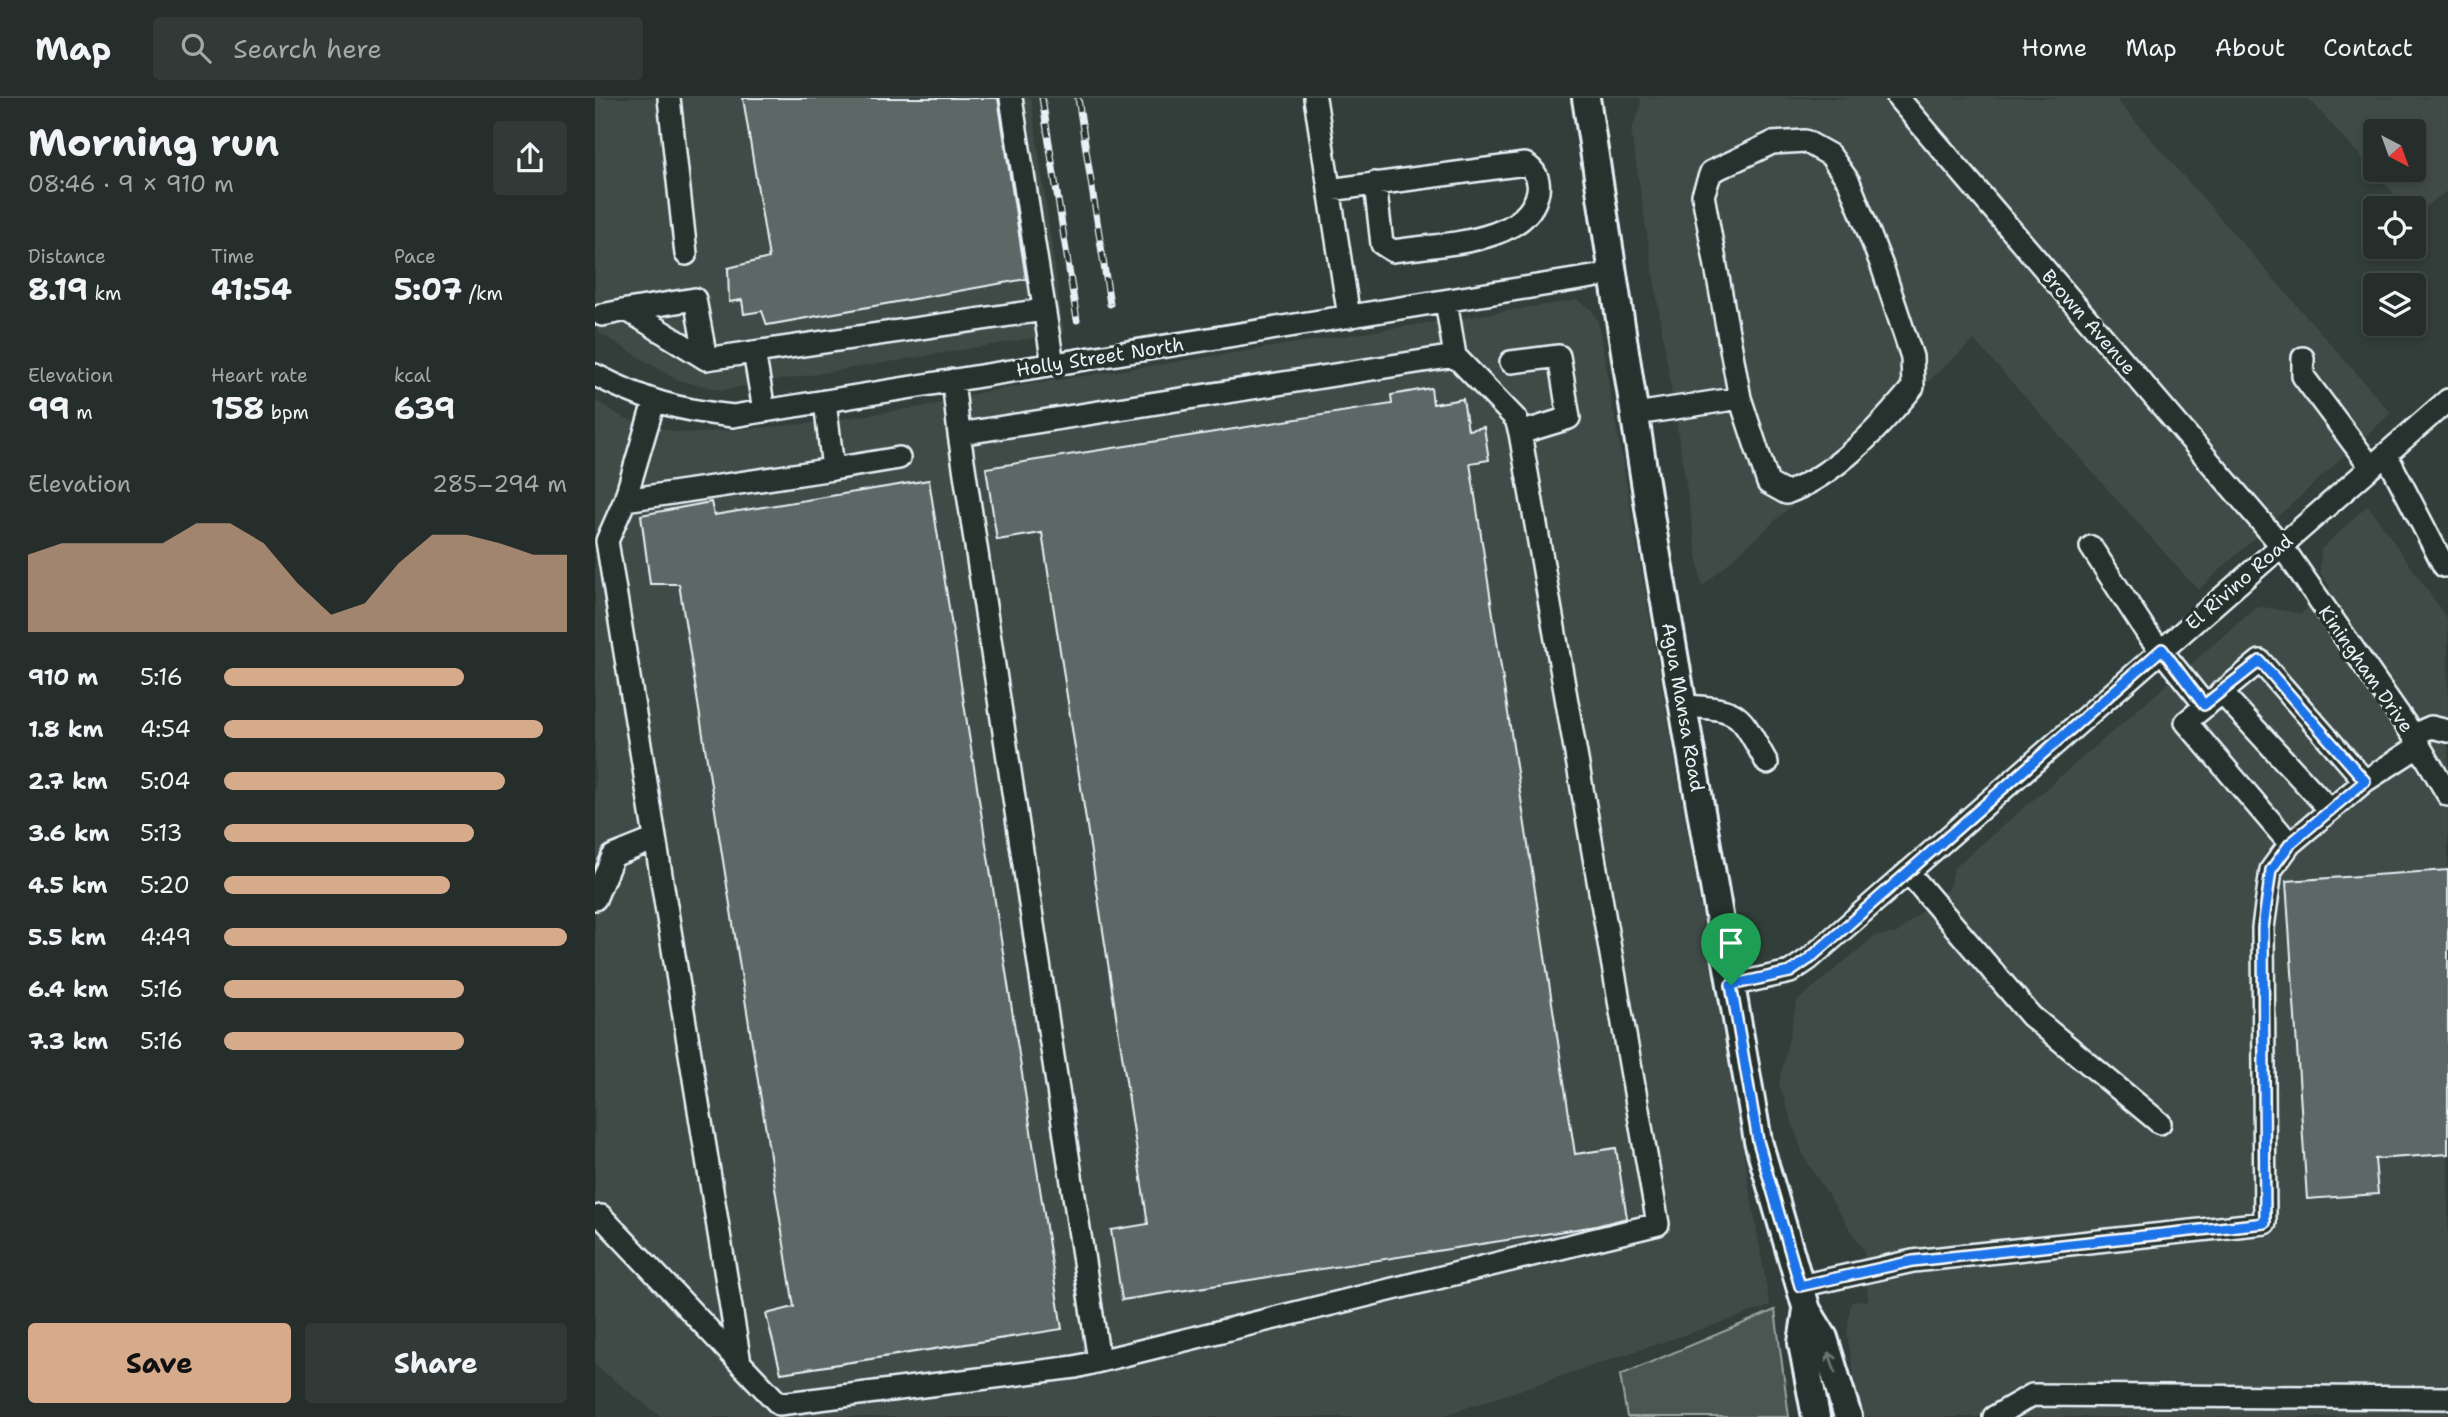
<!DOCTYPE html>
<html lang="en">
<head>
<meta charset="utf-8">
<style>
	:root { --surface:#262e2b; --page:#323a37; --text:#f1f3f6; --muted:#a4a8a9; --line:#424a47; --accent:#d6ab8b }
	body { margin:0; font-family:"Shantell Sans",sans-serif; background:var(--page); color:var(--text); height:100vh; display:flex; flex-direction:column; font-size:26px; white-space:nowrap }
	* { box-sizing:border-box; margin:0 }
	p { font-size:23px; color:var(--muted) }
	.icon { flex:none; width:38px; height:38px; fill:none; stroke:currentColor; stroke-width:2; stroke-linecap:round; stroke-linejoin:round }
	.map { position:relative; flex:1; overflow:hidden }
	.panel { display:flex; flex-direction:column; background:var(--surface); width:595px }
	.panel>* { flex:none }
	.needle { width:46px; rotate:139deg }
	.controls { position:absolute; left:1768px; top:21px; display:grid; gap:14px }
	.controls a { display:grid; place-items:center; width:63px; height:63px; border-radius:7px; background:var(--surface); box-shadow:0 4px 10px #0003,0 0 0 2px var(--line); font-size:35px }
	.pin { position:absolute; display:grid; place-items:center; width:60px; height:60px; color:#fff; margin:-72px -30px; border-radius:50% 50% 50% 0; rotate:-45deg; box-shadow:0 0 7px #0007 }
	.pin .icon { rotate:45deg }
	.round { display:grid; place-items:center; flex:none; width:74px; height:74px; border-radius:7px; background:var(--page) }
	.overview { display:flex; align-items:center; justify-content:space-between; height:119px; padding:0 28px }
	h1 { font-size:38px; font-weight:700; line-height:52px }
	.metrics { display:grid; grid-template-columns:repeat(3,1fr); gap:10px; height:119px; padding:7px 28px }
	.metrics div { display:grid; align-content:center }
	.metrics b { font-size:30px; font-weight:700 }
	.metrics small { font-size:19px; font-weight:400 }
	.metrics p { font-size:19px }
	.chart { height:196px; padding:14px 28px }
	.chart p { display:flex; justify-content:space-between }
	.chart svg { width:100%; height:126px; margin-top:7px; fill:var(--accent); opacity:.7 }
	.primary-button { display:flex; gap:14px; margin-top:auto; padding:14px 28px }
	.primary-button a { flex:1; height:80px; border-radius:7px; background:var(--accent); color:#111; font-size:28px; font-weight:700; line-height:80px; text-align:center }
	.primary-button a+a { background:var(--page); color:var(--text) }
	ul { padding:0 28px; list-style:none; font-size:23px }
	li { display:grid; grid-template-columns:112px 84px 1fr; align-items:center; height:52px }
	li i { height:18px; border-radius:9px; background:var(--accent) }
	header { display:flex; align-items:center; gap:42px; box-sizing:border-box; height:98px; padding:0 35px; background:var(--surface); border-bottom:2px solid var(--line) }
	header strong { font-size:33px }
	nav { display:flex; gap:38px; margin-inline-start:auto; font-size:24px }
	.search { width:490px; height:63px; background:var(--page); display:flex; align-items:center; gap:18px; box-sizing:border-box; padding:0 24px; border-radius:7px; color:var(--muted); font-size:26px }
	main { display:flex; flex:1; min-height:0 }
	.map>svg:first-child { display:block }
	.built { fill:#3f4b46; fill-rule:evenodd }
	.green { fill:#495651; stroke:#98a4a4; stroke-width:2 }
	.building { fill:#5c6865; stroke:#e8f1f8; stroke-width:2 }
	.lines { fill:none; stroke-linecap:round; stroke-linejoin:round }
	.minor-casing { stroke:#e8f1f8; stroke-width:26 }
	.major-casing { stroke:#e8f1f8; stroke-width:32 }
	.minor { stroke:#26332d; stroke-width:21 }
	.major { stroke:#26332d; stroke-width:26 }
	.rail-casing { stroke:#e8f1f8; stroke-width:7 }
	.rail { stroke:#26332d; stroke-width:4.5; stroke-dasharray:13; stroke-linecap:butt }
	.oneway { stroke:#6a7674 }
	.route-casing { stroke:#fff; stroke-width:14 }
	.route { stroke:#1a73e8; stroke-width:9 }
	.labels { text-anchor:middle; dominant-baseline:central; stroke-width:7; stroke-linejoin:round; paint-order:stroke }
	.street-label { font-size:19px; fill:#e8f1f8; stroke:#26332d }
</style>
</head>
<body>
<header>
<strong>Map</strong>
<div class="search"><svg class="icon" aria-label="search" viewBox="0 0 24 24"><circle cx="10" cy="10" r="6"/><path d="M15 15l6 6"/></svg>Search here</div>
<nav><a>Home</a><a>Map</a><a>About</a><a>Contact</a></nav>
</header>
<main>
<section class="panel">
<div class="overview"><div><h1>Morning run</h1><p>08:46 · 9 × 910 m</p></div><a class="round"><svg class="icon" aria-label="share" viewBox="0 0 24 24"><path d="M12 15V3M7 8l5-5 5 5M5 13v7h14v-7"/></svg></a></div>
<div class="metrics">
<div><p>Distance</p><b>8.19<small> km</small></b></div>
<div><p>Time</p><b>41:54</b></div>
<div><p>Pace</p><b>5:07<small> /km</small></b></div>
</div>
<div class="metrics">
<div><p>Elevation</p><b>99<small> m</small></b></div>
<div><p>Heart rate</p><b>158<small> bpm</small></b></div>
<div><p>kcal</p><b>639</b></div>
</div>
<div class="chart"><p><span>Elevation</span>285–294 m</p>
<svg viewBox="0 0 160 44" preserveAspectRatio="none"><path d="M0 44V17L10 13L20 13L30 13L40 13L50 6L60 6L70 13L80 27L90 38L100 34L110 20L120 10L130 10L140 13L150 17L160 17V44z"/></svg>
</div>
<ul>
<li><b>910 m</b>5:16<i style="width:70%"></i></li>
<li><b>1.8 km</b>4:54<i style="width:93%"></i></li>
<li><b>2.7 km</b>5:04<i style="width:82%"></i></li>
<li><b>3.6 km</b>5:13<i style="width:73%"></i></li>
<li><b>4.5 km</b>5:20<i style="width:66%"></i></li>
<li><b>5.5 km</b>4:49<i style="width:100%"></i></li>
<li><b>6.4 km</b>5:16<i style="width:70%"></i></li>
<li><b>7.3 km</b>5:16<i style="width:70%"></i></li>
</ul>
<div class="primary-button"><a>Save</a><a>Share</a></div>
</section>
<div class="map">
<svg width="1853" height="1319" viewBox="0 0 1853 1319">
	<rect width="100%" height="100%" fill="#323e39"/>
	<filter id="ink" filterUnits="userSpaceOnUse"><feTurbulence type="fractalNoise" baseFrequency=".0143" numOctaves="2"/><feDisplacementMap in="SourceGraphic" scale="14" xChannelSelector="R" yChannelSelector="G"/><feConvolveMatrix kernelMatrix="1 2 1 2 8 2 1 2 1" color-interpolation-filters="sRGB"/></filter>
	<g filter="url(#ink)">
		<!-- built -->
		<path class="built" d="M0,0H436L469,235L126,292L82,282L3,234L0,216Z
			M1045,0H1520L1796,315L1603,492L1379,242L1107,489L1036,33L1046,8Z
			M1713,0H1853V92L1819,118L1818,110H1812ZM1780,33H1818V72H1780Z
			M982,202L996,211L1003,224L1175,1208L844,1319H66L0,1267V302L29,320L80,334L104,335L218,325L333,308L392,293Z
			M1773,407L1853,522V1319H1266L1252,1236L1256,1204L1273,1202L1269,1153L1209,1059L1184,986L1202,903L1280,838L1302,835L1354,790L1359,770L1663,508L1706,516L1735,489L1725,474L1726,451Z"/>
		<!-- green -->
		<path class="green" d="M1180,1212L1194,1319H1032L1025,1277Z"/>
		<!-- building -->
		<path class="building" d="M148,0H403L431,181L172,227L167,213L149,216L147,202L134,204L133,170L174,160Z
			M836,290L838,306L868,301L873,332L889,329L894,362L875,365L980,1056L1021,1050L1032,1120L1001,1128L527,1202L516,1132L553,1126L447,435L402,442L391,370L797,306L796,297Z
			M334,382L467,1231L186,1275L171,1216L199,1209L84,486H55L46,417L116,404L119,417Z
			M1853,772V1056L1780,1061L1783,1096L1712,1101L1691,783Z"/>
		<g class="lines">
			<defs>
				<path id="minor" d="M74,0L91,156
					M416,0L458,266
					M720,0L754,219
					M1303,0L1686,447L1818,637L1853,697
					M734,92L930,66C940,72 945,81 943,93C934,147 840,146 798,153L787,146L780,85
					M32,212L100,201L111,261
					M7,217L32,212L111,261L449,212
					M159,254L169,312
					M1708,260V278L1776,369
					M916,264L964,258L974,320L925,335
					M0,277C51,303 82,312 138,318L1016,176
					M358,282L364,336L860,258
					M59,304L30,402L238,371L230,303
					M1041,316L1145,300L1173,385L1191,395C1241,377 1285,329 1318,289L1317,259L1287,168L1254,84L1235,57L1210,43L1177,45L1116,74L1108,97L1145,300
					M364,336L504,1263
					M1791,356L1849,468
					M238,371L304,360
					M30,402L12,443L145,1265L184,1306L480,1269L1063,1126L925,335L921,321L860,258L851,203
					M1496,449L1552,535L1610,607
					M1626,594L1735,712
					M1088,608C1148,611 1143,614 1172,665
					M1818,637L1836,629L1853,633
					M1770,683L1824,648
					M1313,774L1436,918L1565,1025
					M0,801L18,758L58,742
					M1136,887L1195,874L1214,861L1853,302
					M0,1119L6,1118L145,1265
					M1205,1188L1318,1163L1670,1125L1668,830L1676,772L1695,746L1770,683L1665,563L1591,624L1695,746
					M1399,1319L1437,1297L1853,1300"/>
				<path id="major" d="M991,0L1057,429L1163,1043L1212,1212L1229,1240L1253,1319
					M1212,1212L1207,1245L1221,1319"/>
			</defs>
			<!-- minor casing -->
			<use href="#minor" class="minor-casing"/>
			<!-- major casing -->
			<use href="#major" class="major-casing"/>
			<!-- minor -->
			<use href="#minor" class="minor"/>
			<!-- major -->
			<use href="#major" class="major"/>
			<defs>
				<path id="rail" d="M447,0L482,222
					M483,0L515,206"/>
			</defs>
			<!-- rail casing -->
			<use href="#rail" class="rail-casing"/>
			<!-- rail -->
			<use href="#rail" class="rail"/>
		</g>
		<!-- one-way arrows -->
		<defs><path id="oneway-shaft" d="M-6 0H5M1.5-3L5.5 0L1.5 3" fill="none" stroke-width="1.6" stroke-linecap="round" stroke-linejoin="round" transform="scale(1.75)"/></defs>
		<use class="oneway" href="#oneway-shaft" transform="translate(1237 1264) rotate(-108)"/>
	</g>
	<g class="lines" filter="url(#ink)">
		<defs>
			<path id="route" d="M1567,551L1609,607L1665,563L1770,683L1695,746L1676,772L1668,830L1670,1125L1318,1163L1205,1188L1163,1043L1136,887L1195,874L1214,861Z"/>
		</defs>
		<!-- route casing -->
		<use href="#route" class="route-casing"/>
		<!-- route -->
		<use href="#route" class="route"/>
	</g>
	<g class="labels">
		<!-- street labels -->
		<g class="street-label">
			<text transform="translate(1494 224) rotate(49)">Brown Avenue</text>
			<text transform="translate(505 259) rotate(-9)">Holly Street North</text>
			<text transform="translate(1644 484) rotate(-41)">El Rivino Road</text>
			<text transform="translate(1771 571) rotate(55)">Kiningham Drive</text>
			<text transform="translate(1088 609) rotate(80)">Agua Mansa Road</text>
		</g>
	</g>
</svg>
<div class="controls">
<a><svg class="needle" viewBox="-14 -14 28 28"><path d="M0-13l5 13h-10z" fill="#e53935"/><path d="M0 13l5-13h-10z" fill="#a4a8a9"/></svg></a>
<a><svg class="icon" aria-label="locate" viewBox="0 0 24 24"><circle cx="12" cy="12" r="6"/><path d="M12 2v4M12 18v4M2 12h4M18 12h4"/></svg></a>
<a><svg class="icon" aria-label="layers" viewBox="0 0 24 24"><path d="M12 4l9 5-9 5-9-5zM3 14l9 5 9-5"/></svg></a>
</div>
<div class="pin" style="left:1136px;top:887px;background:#1e9e55"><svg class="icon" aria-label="arrive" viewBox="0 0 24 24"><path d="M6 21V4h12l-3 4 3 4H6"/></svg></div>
</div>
</main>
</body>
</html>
